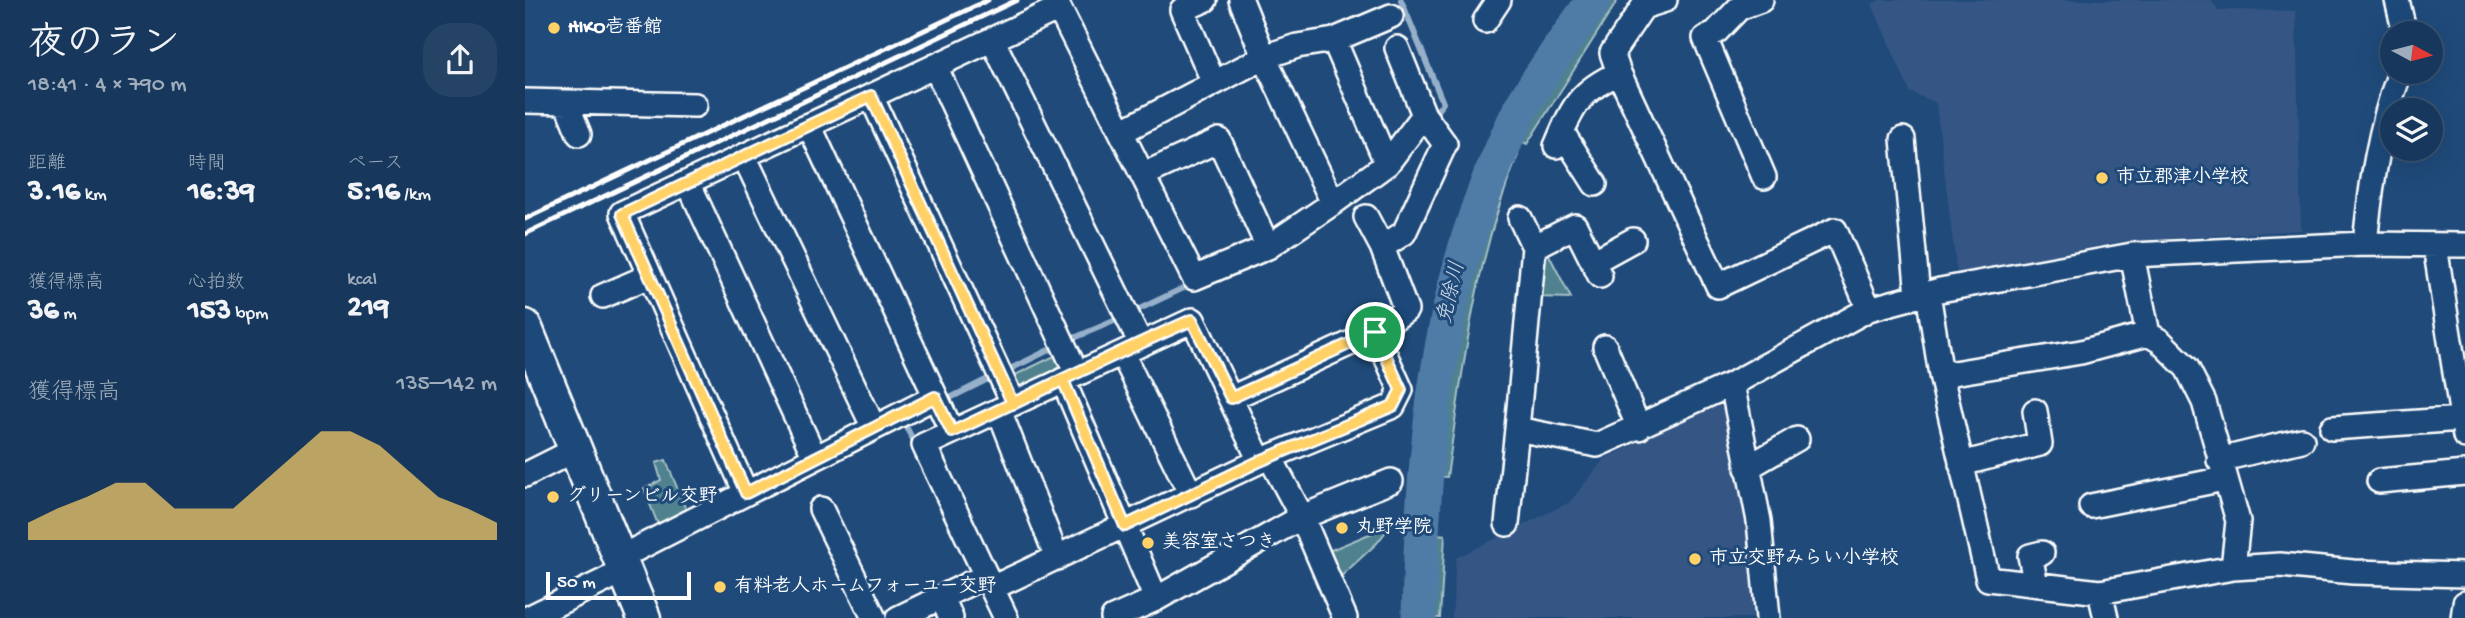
<!DOCTYPE html>
<html lang="ja">
<head>
<meta charset="utf-8">
<style>
	:root { --surface:#17385c; --page:#244365; --text:#f1f3f6; --muted:#9eacbb; --line:#365272; --accent:#ffd166 }
	body { margin:0; font-family:"Gochi Hand","Klee One",sans-serif; background:var(--page); color:var(--text); height:100vh; display:flex; flex-direction:column; font-size:26px; white-space:nowrap }
	* { box-sizing:border-box; margin:0 }
	p { font-size:23px; color:var(--muted) }
	.icon { flex:none; width:38px; height:38px; fill:none; stroke:currentColor; stroke-width:2; stroke-linecap:round; stroke-linejoin:round }
	.map { position:relative; flex:1; overflow:hidden }
	.sheet { display:flex; flex-direction:column; background:var(--surface); width:525px }
	.sheet>* { flex:none }
	.needle { width:46px; rotate:97deg }
	.tools { position:absolute; left:1855px; top:21px; display:grid; gap:14px }
	.tools a { display:grid; place-items:center; width:63px; height:63px; border-radius:50%; background:var(--surface); box-shadow:0 7px 28px #0002,0 0 0 2px var(--line); font-size:35px }
	.scale { position:absolute; left:21px; bottom:18px; width:145px; box-sizing:border-box; padding-left:7px; border:4px solid #fff; border-top:0; font-size:19px; line-height:24px; white-space:nowrap; color:#fff; -webkit-text-stroke:5px #1f4a7a; paint-order:stroke }
	.pin { position:absolute; display:grid; place-items:center; width:60px; height:60px; color:#fff; margin:-30px; border:4px solid #fff; border-radius:50%; box-shadow:0 2px 7px #0007 }
	.round { display:grid; place-items:center; flex:none; width:74px; height:74px; border-radius:28px; background:var(--page) }
	.headline { display:flex; align-items:center; justify-content:space-between; height:119px; padding:0 28px }
	h1 { font-size:38px; font-weight:700; line-height:52px }
	.figures { display:grid; grid-template-columns:repeat(3,1fr); gap:10px; height:119px; padding:7px 28px }
	.figures div { display:grid; align-content:center }
	.figures b { font-size:30px; font-weight:700 }
	.figures small { font-size:19px; font-weight:400 }
	.figures p { font-size:19px }
	.chart { height:196px; padding:14px 28px }
	.chart p { display:flex; justify-content:space-between }
	.chart svg { width:100%; height:126px; margin-top:7px; fill:var(--accent); opacity:.7 }
	main { display:flex; flex:1; min-height:0 }
	.map>svg:first-child { display:block }
	.built { fill:#355785 }
	.green { fill:#4f828e; stroke:#a7c0c6; stroke-width:2 }
	.lines { fill:none; stroke-linecap:round; stroke-linejoin:round }
	.stream { stroke:#96b0ca; stroke-width:6 }
	.river { stroke:#507ba6; stroke-width:35 }
	.street-casing { stroke:#fff; stroke-width:28 }
	.secondary-casing { stroke:#fff; stroke-width:37 }
	.street { stroke:#1f4a7a; stroke-width:23 }
	.secondary { stroke:#1f4a7a; stroke-width:32 }
	.rail { stroke:#fff; stroke-width:5 }
	.route-casing { stroke:#fff; stroke-width:14 }
	.route { stroke:#ffd166; stroke-width:9 }
	.poi-dot { fill:#ffd166; stroke:#1f4a7a; stroke-width:2.5 }
	.labels { text-anchor:middle; dominant-baseline:central; stroke-width:6; stroke-linejoin:round; paint-order:stroke }
	.poi-label { font-size:19px; font-weight:bold; fill:#fff; stroke:#1f4a7a; text-anchor:start }
	.water-label { font-size:21px; font-style:italic; fill:#d3dee9; stroke:#1f4a7a }
</style>
</head>
<body>
<main>
<section class="sheet">
<div class="headline"><div><h1>夜のラン</h1><p>18:41 · 4 × 790 m</p></div><a class="round"><svg class="icon" aria-label="share" viewBox="0 0 24 24"><path d="M12 15V3M7 8l5-5 5 5M5 13v7h14v-7"/></svg></a></div>
<div class="figures">
<div><p>距離</p><b>3.16<small> km</small></b></div>
<div><p>時間</p><b>16:39</b></div>
<div><p>ペース</p><b>5:16<small> /km</small></b></div>
</div>
<div class="figures">
<div><p>獲得標高</p><b>36<small> m</small></b></div>
<div><p>心拍数</p><b>153<small> bpm</small></b></div>
<div><p>kcal</p><b>219</b></div>
</div>
<div class="chart"><p><span>獲得標高</span>135–142 m</p>
<svg viewBox="0 0 160 44" preserveAspectRatio="none"><path d="M0 44V38L10 33L20 29L30 24L40 24L50 33L60 33L70 33L80 24L90 15L100 6L110 6L120 11L130 20L140 29L150 33L160 38V44z"/></svg>
</div>
</section>
<div class="map">
<svg width="1940" height="618" viewBox="0 0 1940 618">
	<rect width="100%" height="100%" fill="#1f4a7a"/>
	<filter id="ink" filterUnits="userSpaceOnUse"><feTurbulence type="fractalNoise" baseFrequency=".0143" numOctaves="2"/><feDisplacementMap in="SourceGraphic" scale="14" xChannelSelector="R" yChannelSelector="G"/><feConvolveMatrix kernelMatrix="1 2 1 2 8 2 1 2 1" color-interpolation-filters="sRGB"/></filter>
	<g filter="url(#ink)">
		<!-- built -->
		<path class="built" d="M1355,0H1686L1693,10L1771,11L1776,230L1592,242L1432,275L1411,103L1385,92L1347,4Z
			M1199,401L1225,527L1232,618H927L931,558L1045,502L1079,459Z"/>
		<!-- green -->
		<path class="green" d="M1072,0H1093L1002,144L988,137L1006,103Z
			M981,150L993,155C950,258 938,367 922,477L907,476L935,266Z
			M1022,251L1046,298L1010,297L1015,255Z
			M540,351L545,366L489,390L484,378Z
			M141,460L165,520L137,535L119,489L136,480L131,463Z
			M866,525L852,543L811,581L794,555Z
			M904,533L920,535L915,618H898Z"/>
		<g class="lines">
			<!-- stream -->
			<path class="stream" d="M876,0L918,103L907,117
				M830,201L862,176
				M606,313L669,283
				M542,341L596,318
				M479,372L532,346
				M419,401L469,376
				M380,425L393,449"/>
			<!-- river -->
			<path class="river" d="M894,618C897,461 911,294 977,149C984,133 991,116 1000,101C1021,66 1046,33 1069,0"/>
			<defs>
				<path id="street" d="M680,0L657,10L689,83
					M716,0L739,57L808,203
					M1236,0L1214,8L1191,32L1180,38L1239,177
					M1872,0L1880,33
					M960,21L974,0
					M467,39L615,342
					M809,40L862,164
					M410,66L552,374
					M1094,73L1087,53L1118,7L1140,0
					M346,96L488,403
					M0,101L170,105
					M41,102L54,134
					M284,125L427,432
					M596,132L739,57L772,46L809,40L866,16
					M1037,132L1070,184
					M1378,139L1393,295
					M1031,146C1048,106 1054,91 1094,73L1193,286L1310,230L1344,309
					M219,156L349,428
					M618,175L694,140L743,247
					M163,182L290,458
					M841,217L857,247
					M995,218L1009,247L992,429L1072,445L1207,384L1234,521L1243,618
					M1840,244C1846,184 1854,129 1875,72
					M1910,246L1940,436
					M1009,247L1050,226L1075,276
					M1068,262L1108,240
					M1403,293L1416,375L1463,579L1575,592L1708,568L1713,521L1679,402L1662,368L1635,341L1623,334L1607,255
					M78,296L124,276
					M1080,347L1114,428
					M597,353L666,495
					M1416,375L1556,352L1623,334
					M538,380L631,599
					M1207,384L1344,309L1415,290L1607,255L1840,244L1940,245
					M706,398L850,332L881,310L857,247L879,233L920,144L899,115L872,48
					M474,410L532,558
					M1807,428L1937,419
					M1694,460L1777,440
					M1436,464L1515,444L1510,411
					M1222,468L1272,439
					M0,475L50,450
					M1854,481L1940,473
					M221,493L97,213L534,8L669,278L743,247L808,203L862,164L899,115
					M1566,506L1699,479
					M296,509L349,618
					M982,524L992,429
					M94,558L410,397
					M1708,568L1755,565L1828,572L1940,575
					M1511,584L1505,556L1517,553
					M467,588L735,461L868,406L876,390L850,332
					M1575,592L1581,618
					M417,597L426,618
					M3,618L99,571
					M373,618L460,576
					M481,618L399,445L668,320L735,461
					M588,618L631,599L777,517L745,457
					M820,618L777,517L866,481
					M1938,618L1940,603"/>
				<path id="secondary" d="M0,326L119,618"/>
			</defs>
			<!-- street casing -->
			<use href="#street" class="street-casing"/>
			<!-- secondary casing -->
			<use href="#secondary" class="secondary-casing"/>
			<!-- street -->
			<use href="#street" class="street"/>
			<!-- secondary -->
			<use href="#secondary" class="secondary"/>
			<!-- rail -->
			<path class="rail" d="M0,219L463,0
				M0,234L492,0"/>
		</g>
	</g>
	<g class="lines" filter="url(#ink)">
		<defs>
			<path id="route" d="M850,332L706,398L667,320C586,355 507,395 427,432L410,397L221,493L97,214L346,96L488,404L538,380L600,526L735,461L868,406L876,390L850,332"/>
		</defs>
		<!-- route casing -->
		<use href="#route" class="route-casing"/>
		<!-- route -->
		<use href="#route" class="route"/>
	</g>
	<!-- markers -->
	<g class="poi-dot">
		<circle cx="29" cy="28" r="7"/>
		<circle cx="1577" cy="178" r="7"/>
		<circle cx="28" cy="497" r="7"/>
		<circle cx="817" cy="528" r="7"/>
		<circle cx="623" cy="543" r="7"/>
		<circle cx="1170" cy="559" r="7"/>
		<circle cx="195" cy="587" r="7"/>
	</g>
	<g class="labels">
		<!-- poi labels -->
		<g class="poi-label">
			<text x="43" y="28">HIKO壱番館</text>
			<text x="1591" y="178">市立郡津小学校</text>
			<text x="42" y="497">グリーンビル交野</text>
			<text x="831" y="528">丸野学院</text>
			<text x="637" y="543">美容室さつき</text>
			<text x="1184" y="559">市立交野みらい小学校</text>
			<text x="209" y="587">有料老人ホームフォーユー交野</text>
		</g>
		<!-- water labels -->
		<g class="water-label">
			<text transform="translate(928 293) rotate(-77)">免除川</text>
		</g>
	</g>
</svg>
<div class="tools">
<a><svg class="needle" viewBox="-14 -14 28 28"><path d="M0-13l5 13h-10z" fill="#e53935"/><path d="M0 13l5-13h-10z" fill="#9eacbb"/></svg></a>
<a><svg class="icon" aria-label="layers" viewBox="0 0 24 24"><path d="M12 4l9 5-9 5-9-5zM3 14l9 5 9-5"/></svg></a>
</div>
<div class="scale">50 m</div>
<div class="pin" style="left:850px;top:332px;background:#1e9e55"><svg class="icon" aria-label="arrive" viewBox="0 0 24 24"><path d="M6 21V4h12l-3 4 3 4H6"/></svg></div>
</div>
</main>
</body>
</html>
